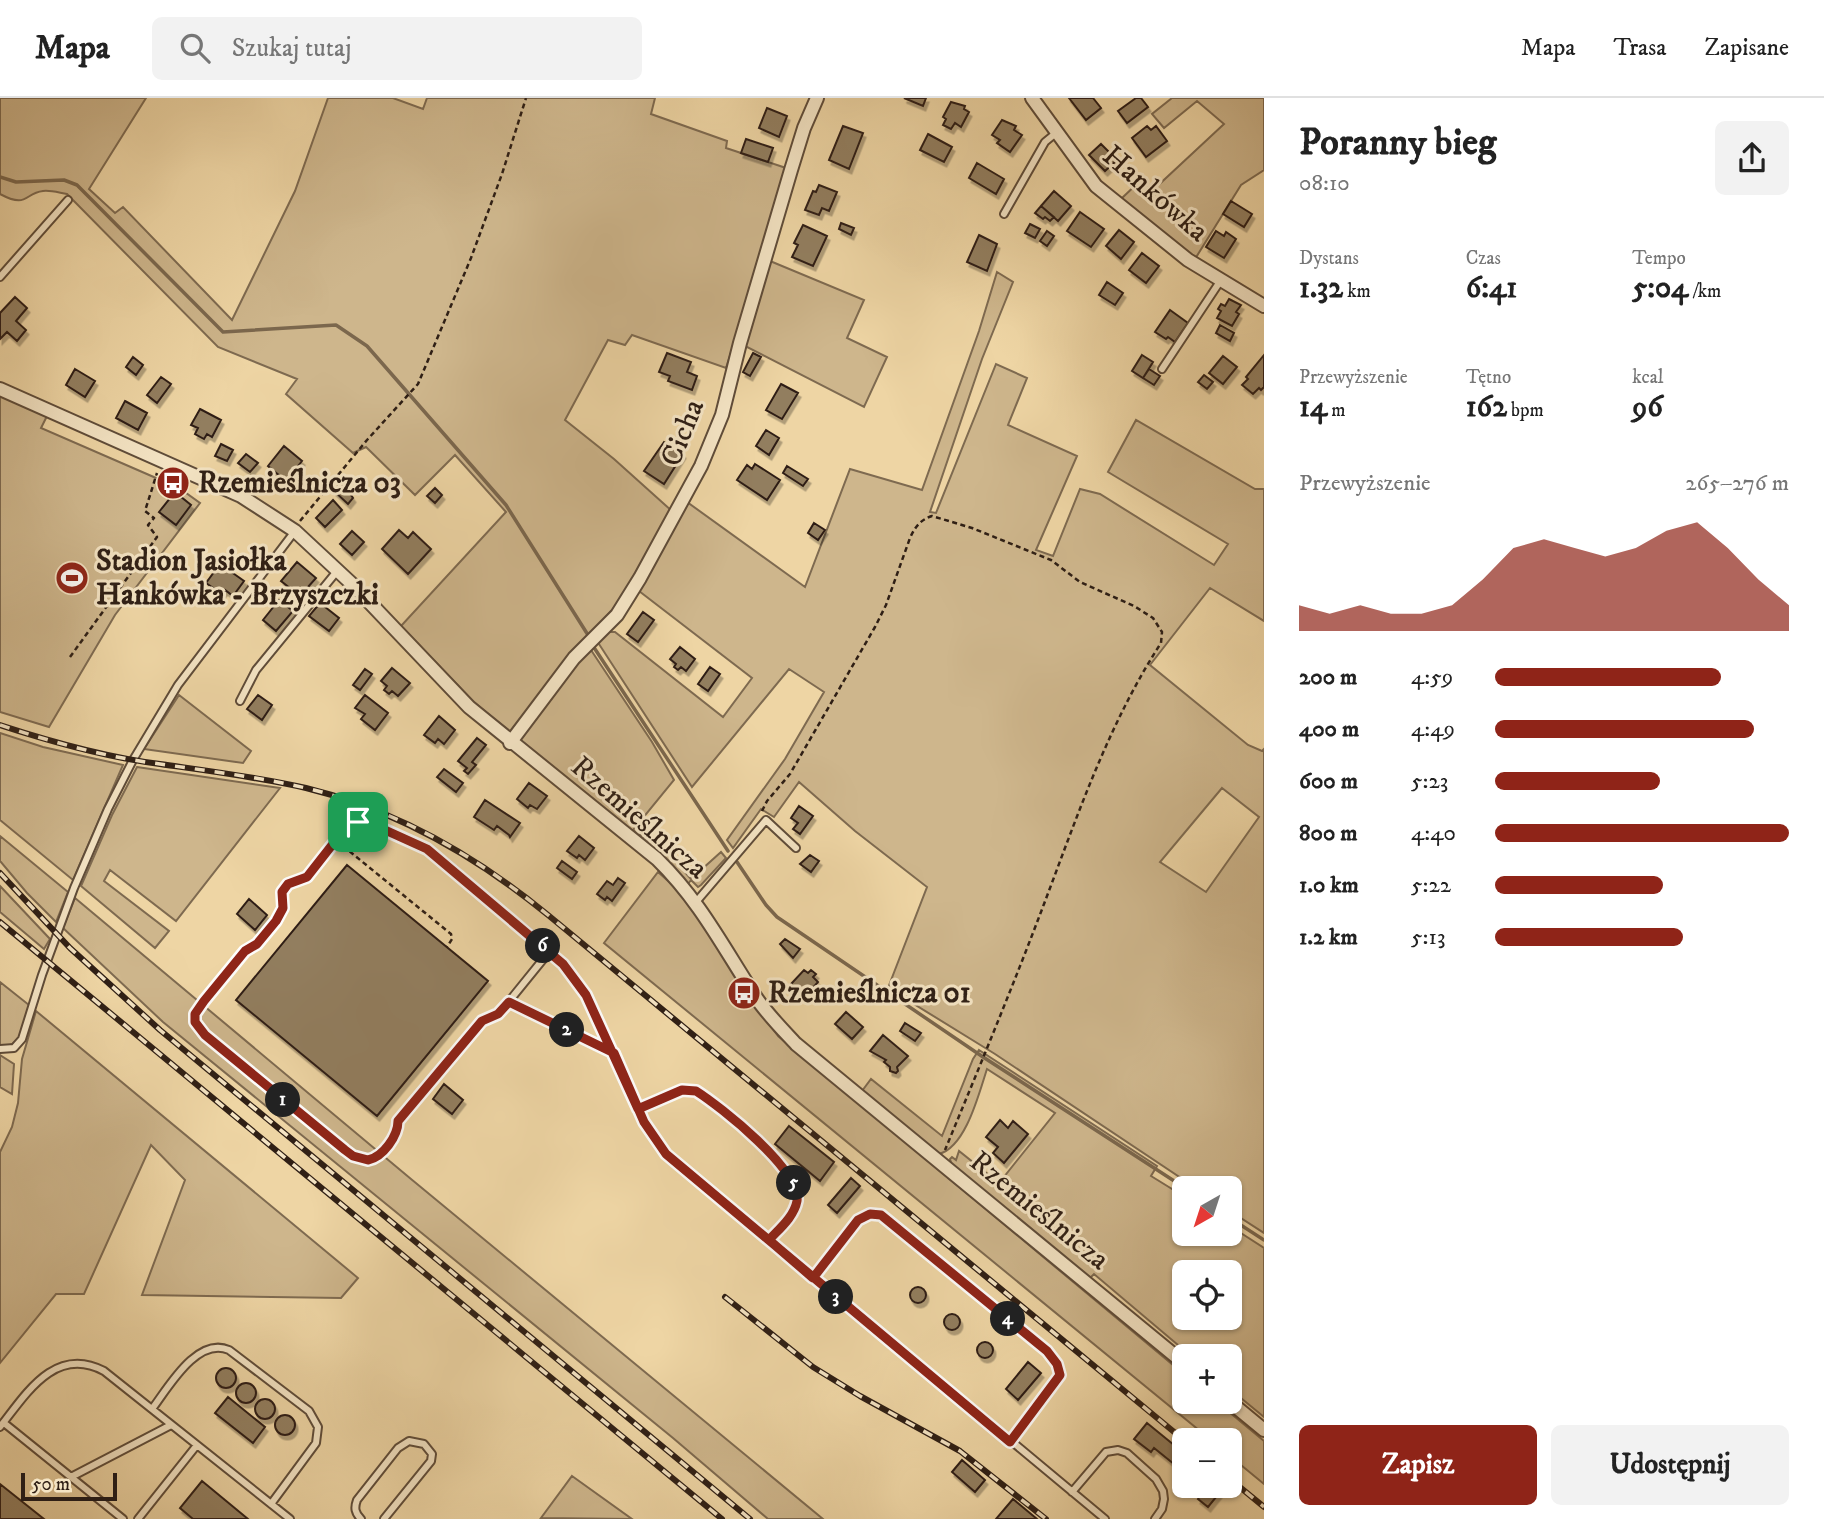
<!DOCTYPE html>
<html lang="pl">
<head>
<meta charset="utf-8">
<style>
	:root { --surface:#fff; --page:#f2f2f2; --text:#222; --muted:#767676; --line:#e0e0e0; --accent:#8f2418 }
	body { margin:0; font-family:"IM FELL DW Pica",serif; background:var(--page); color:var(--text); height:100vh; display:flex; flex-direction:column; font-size:26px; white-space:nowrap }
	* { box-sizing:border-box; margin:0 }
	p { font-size:23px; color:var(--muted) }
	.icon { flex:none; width:38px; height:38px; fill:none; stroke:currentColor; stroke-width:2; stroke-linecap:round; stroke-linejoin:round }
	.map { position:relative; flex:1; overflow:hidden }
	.sheet { display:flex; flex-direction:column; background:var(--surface); width:560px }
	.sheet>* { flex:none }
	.needle { width:46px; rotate:219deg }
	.tools { position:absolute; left:1172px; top:1078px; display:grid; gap:14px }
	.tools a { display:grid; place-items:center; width:70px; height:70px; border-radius:10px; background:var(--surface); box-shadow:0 2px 5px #0004; font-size:35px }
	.scale { position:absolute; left:21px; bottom:18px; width:96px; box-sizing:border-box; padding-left:7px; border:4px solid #2f1f15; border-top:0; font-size:19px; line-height:24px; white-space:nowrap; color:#2f1f15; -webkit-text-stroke:5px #f4e4c4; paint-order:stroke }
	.pin { position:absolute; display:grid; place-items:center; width:60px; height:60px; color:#fff; margin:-30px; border-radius:14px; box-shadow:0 4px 10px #0006 }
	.km { position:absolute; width:35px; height:35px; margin:-18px; border-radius:50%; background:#222; color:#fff; font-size:19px; line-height:35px; text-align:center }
	.round { display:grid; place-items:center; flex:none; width:74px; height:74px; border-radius:10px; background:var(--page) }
	.headline { display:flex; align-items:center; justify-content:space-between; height:119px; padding:0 35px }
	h1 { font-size:38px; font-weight:700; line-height:52px }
	.metrics { display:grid; grid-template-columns:repeat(3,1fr); gap:10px; height:119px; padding:7px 35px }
	.metrics div { display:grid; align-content:center }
	.metrics b { font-size:30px; font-weight:700 }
	.metrics small { font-size:19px; font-weight:400 }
	.metrics p { font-size:19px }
	.chart { height:196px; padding:14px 35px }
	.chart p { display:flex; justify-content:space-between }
	.chart svg { width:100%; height:126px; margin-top:7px; fill:var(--accent); opacity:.7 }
	.primary-button { display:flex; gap:14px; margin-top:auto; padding:14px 35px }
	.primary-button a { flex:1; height:80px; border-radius:10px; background:var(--accent); color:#fff; font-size:28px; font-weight:700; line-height:80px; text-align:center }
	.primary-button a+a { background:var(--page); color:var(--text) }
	ul { padding:0 35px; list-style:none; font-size:23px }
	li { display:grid; grid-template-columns:112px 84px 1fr; align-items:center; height:52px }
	li i { height:18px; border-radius:9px; background:var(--accent) }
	header { display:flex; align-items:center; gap:42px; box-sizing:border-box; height:98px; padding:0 35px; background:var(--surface); border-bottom:2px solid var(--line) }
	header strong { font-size:33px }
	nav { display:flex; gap:38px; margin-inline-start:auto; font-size:24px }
	.search { width:490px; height:63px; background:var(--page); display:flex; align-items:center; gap:18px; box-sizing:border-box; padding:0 24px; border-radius:10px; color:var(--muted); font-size:26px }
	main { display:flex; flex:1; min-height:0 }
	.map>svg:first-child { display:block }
	.green { fill:#ceb68c; stroke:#7e6a50; stroke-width:2; fill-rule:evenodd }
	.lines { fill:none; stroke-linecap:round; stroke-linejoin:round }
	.stream { stroke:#7b674d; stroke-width:3.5 }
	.building { fill:#927e5f; stroke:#2f1f15; stroke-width:2; filter:url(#shadow) }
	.service-casing { stroke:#5f4c39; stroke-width:10 }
	.minor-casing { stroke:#5f4c39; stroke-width:16 }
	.path { stroke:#2f1f15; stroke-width:2.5; stroke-dasharray:5 3.5; stroke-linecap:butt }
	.service { stroke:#f4e4c4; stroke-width:6 }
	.minor { stroke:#f4e4c4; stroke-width:12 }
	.rail-casing { stroke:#2f1f15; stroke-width:6 }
	.rail { stroke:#f4e4c4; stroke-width:3.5; stroke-dasharray:10; stroke-linecap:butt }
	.route-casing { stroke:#fff; stroke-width:14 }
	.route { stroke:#8f2418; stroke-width:9 }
	.labels { text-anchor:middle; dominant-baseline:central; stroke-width:6; stroke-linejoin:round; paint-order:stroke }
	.street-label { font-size:30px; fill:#2f1f15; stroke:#f4e4c4 }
	.poi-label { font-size:30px; font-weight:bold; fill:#2f1f15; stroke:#f4e4c4; text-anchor:start }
</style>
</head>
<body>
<header>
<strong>Mapa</strong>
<div class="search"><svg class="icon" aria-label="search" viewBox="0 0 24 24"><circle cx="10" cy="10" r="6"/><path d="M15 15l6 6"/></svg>Szukaj tutaj</div>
<nav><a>Mapa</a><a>Trasa</a><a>Zapisane</a></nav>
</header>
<main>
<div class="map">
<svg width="1264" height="1421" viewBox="0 0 1264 1421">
	<defs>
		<filter id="shadow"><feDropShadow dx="2.5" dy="4.5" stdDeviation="0" flood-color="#0004"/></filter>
	</defs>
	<rect width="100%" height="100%" fill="#eed5a4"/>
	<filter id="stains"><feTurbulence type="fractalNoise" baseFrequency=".00286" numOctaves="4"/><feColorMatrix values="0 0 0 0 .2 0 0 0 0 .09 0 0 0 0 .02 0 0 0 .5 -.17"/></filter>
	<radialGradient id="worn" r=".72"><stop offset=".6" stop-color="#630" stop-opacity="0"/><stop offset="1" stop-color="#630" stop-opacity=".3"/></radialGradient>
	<!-- green -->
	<path class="green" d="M0,0H146L89,91L115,115L123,109L232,222L295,93L328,0H393L423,11L427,0H655L651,16L727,43L726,50L786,70L762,157L726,270L632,237L625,247L608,242L565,322L614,361L673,414L631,487L612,512L562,567L510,634L474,604L401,528L506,414L455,357L415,397L366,349L353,355L286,296L297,281L218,249L67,96C60,95 51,92 43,93C24,95 28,111 0,96Z
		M1172,0H1264V72L1241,87L1195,161L1121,101L1141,82L1152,93L1224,26L1197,3L1164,30L1152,16Z
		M770,163L864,202L847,240L887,259L864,309L745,248Z
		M997,174L1013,184L982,261L930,414L936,415L996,266L1027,280L1008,327L1077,358L1036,452L1053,458L1080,391L1100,396L1214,467L1228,446L1108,374L1136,322L1255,391H1264V523L1210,490L1150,567L1248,647L1262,653L1264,651V1135L1230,1113V1090H1196L995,956L888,890L927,789L855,733L799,684L774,719L761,711L733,750L727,742L785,661L824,594L789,571L692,689L597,543L607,534H615L723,619L752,580L639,493L687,404L805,489L850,371L922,392L979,233ZM1222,690L1259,719L1206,794L1160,764Z
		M0,297L48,316L41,330L179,390L200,405L115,517L49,629L0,614Z
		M589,549L652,644L674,682L633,732L670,757L691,781L721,754L726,760L701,787L698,789L691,782L688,786L670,766L522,647L520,642Z
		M179,597L251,653L243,665L144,651Z
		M0,635L43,649L123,667L73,782L0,722Z
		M137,669L280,690L176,823L110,772L104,783L169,833L155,850L81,788L112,717Z
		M0,738L68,794L56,824L27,795L0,763Z
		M658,774C700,809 722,858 752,902C760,914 769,926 778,938L1185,1277V1304H1217L1264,1343V1386L1230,1358V1342H1211L604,845Z
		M0,788L50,841L44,851L0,814Z
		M75,800L411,1081L823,1421H768L673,1340L163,924L63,830Z
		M0,884L29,907C24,924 23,951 0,948Z
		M36,913L358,1180L341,1200L142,1197L185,1082L151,1047L84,1196H56L0,1265V1054L12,1029L18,1005L22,961Z
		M979,952L1157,1068L1151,1078L1185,1099V1136H1230V1128L1264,1150V1319L1230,1291V1258H1191L1094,1176L1089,1181L952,1068L950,1061L952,1059L956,1062L959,1053L999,1085L1055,1015L987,971C979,995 966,1049 939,1056L862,993L871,981L942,1038L973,961ZM1185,1174H1230V1220H1185Z
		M0,957L14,966L12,996L0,989Z
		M572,1378L632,1421L541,1420Z"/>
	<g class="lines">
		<!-- stream -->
		<path class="stream" d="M0,79L16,84L64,82L77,87L223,234L336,227L367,248L506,407L588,537
			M593,548L728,753
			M737,764L766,807L777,819L983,959L1185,1090
			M1230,1120L1264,1142"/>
	</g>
	<!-- building -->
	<path class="building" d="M904,0H926L923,8Z
		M1069,0H1093L1101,10L1086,22Z
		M1136,0H1141L1148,9L1127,25L1118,13Z
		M951,4L965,8L964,11L969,14L961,29L955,25L951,31L943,27L946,21L943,19Z
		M767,10L787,18L779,39L759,30Z
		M1002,22L1016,28L1014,32L1022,37L1010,54L997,45L1000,42L992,37Z
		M843,28L863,35L849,71L829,62Z
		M1147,28L1151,32L1156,28L1167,43L1146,59L1132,40Z
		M928,36L952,49L944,64L920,52Z
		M746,41L773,50L768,64L741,55Z
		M1101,46L1117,62L1105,73L1089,57Z
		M977,65L1004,81L996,96L969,80Z
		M819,87L837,94L829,113L822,110L819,117L805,112L813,93L816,94Z
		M1054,93L1071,108L1058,123L1041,108Z
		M1231,103L1252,116L1244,129L1223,116Z
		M1041,108L1054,119L1050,123L1045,119L1043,121L1035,115Z
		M1080,114L1104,131L1091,149L1067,133Z
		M841,125L854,130L851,137L839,131Z
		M1030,126L1040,131L1035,140L1025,135Z
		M803,127L827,138L813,168L792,159L798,147L794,145Z
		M1119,132L1134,144L1121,161L1106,148Z
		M1047,133L1054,138L1047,148L1040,143Z
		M1216,133L1224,138L1226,134L1236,141L1224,160L1206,149Z
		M979,137L997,146L987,173L967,164Z
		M1142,155L1159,168L1146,185L1129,172Z
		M1107,184L1123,195L1115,207L1099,197Z
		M15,199L27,210L16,223L26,232L17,243L7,234L0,241V215Z
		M1229,201L1241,207L1236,214L1239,216L1232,228L1217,220L1221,213L1218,211L1221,206L1225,208Z
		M1170,212L1188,225L1175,244L1168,239L1166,241L1155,234Z
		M1220,227L1234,235L1230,243L1216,235Z
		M667,255L691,264L687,274L697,278L692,292L668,283L670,278L659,274Z
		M753,255L761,259L750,278L743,274Z
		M1142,257L1153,264L1143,280L1132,273Z
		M1264,257V289L1261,292L1259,290L1253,296L1242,287L1248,281L1246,279Z
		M1223,258L1237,269L1223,286L1209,275Z
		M133,259L143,267L136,277L126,269Z
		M75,271L95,283L85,299L66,287Z
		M1149,271L1160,278L1154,287L1143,280Z
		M1204,277L1213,284L1207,291L1198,284Z
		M161,279L171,286L157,305L147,297Z
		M781,286L798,295L782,321L766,312Z
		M125,303L147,315L138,332L116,320Z
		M200,311L221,322L212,339L207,336L204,341L195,336L198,330L191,327Z
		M766,332L779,340L769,357L756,348Z
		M664,344L683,356L664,386L644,373Z
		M221,346L233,352L227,363L215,358Z
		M284,348L302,363L286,383L268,368Z
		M246,356L258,365L250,374L238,365Z
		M755,366L780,382L767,402L737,382L747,367L752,371Z
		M787,368L808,381L803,388L783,375Z
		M344,381L350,386L346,390L353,400L348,406L334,393Z
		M435,390L442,397L435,405L427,398Z
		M175,394L191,407L176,427L159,414Z
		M333,402L342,412L325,429L316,420Z
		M814,425L825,432L818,442L808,435Z
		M399,432L408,440L413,434L431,451L408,476L382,451Z
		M352,433L364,444L352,457L340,446Z
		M297,464L316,480L300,498L281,483Z
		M220,466L244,483L233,498L225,492L222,496L206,485Z
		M279,502L293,513L276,533L263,522Z
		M320,505L339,520L329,533L309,518Z
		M643,514L654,522L638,544L627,536Z
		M680,549L695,561L686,573L681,569L678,572L674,569L676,566L670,561Z
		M710,569L720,576L708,593L698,586Z
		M392,570L410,585L398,598L392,593L389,596L384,592L387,588L381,583Z
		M365,571L372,576L360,592L353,587Z
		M258,597L272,607L262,622L247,611Z
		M365,597L388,615L375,632L361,621L365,616L355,610Z
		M439,618L455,632L444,646L438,641L435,645L424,637Z
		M477,640L486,647L472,664L476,667L468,676L464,673L467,670L458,663Z
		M444,671L463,685L456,694L437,679Z
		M529,685L547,698L537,711L530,707L528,710L517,701Z
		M485,702L520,725L510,739L509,737L497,728L494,732L474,719Z
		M799,708L813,718L800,736L793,731L798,725L791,720Z
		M579,738L594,750L585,762L579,757L577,760L567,753Z
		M810,757L819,763L811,774L800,766Z
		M562,763L577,774L572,781L557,770Z
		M347,767L488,883L377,1018L236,902Z
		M618,780L625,785L612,803L607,799L605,802L597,796L607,783L613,787Z
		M249,801L267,817L255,832L237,816Z
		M785,841L800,851L793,860L780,846Z
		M804,872L808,875L811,872L816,876L813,879L818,884L805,899L791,886Z
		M846,914L863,929L852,941L835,926Z
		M905,925L921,935L915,943L900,933Z
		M883,937L908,958L897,969L898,973L896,975L890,973V969L884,964L886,962L870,953Z
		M444,986L463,1002L452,1016L433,1001Z
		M1000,1022L1008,1030L1013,1023L1028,1036L1004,1065L993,1055L998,1049L986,1039Z
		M789,1028L834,1064L820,1083L775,1046Z
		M851,1080L860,1088L837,1115L828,1107Z
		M910 1197a8 8 0 1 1 16 0a8 8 0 1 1-16 0Z
		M944 1224a8 8 0 1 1 16 0a8 8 0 1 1-16 0Z
		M977 1252a8 8 0 1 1 16 0a8 8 0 1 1-16 0Z
		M1028,1264L1041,1275L1018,1302L1006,1291Z
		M216 1280a10 10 0 1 1 20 0a10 10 0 1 1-20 0Z
		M236 1295a10 10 0 1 1 20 0a10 10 0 1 1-20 0Z
		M228,1299L265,1329L253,1345L215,1315Z
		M255 1311a10 10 0 1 1 20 0a10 10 0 1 1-20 0Z
		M275 1327a10 10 0 1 1 20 0a10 10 0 1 1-20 0Z
		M1147,1325L1185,1356V1375L1154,1350L1151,1354L1134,1341Z
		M962,1362L985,1382L975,1394L952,1374Z
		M202,1383L248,1421H193L180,1410Z
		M0,1386L44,1421H0Z
		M1201,1388H1225L1208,1409L1198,1401L1205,1391Z
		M1013,1401L1037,1421H996Z"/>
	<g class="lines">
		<defs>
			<path id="service" d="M1004,116L1045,44L1056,35
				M0,179L68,102
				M1162,271L1221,182
				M240,603L256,572L338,472
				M696,804L766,722L796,750
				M549,854L502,912L482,923L398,1023C398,1035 394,1039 387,1048C371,1065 364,1066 345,1052L205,937L196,924L197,911L245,853L257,846L276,823L283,810L282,794L288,786L307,780L352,725C371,723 410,741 427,751C448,764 466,783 484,798C519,828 561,855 584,894C615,946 627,1009 666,1056L1105,1421
				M0,951L14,950L22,941L42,877L74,790L108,711L133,662L178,587L295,433
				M638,1011L682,992L696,993C718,1007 786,1063 795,1086C797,1091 797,1097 796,1103C794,1119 779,1131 769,1142
				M813,1180C825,1165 853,1119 870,1116C877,1115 882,1117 887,1121L1047,1253L1057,1266L1060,1277L1010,1344
				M152,1311C168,1290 197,1238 229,1252L309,1313L318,1329L316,1345L271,1406
				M4,1325L123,1421
				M0,1329C26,1296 55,1247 104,1273L290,1421
				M71,1379L171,1327
				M1072,1394L1106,1354L1118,1352L1127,1355L1156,1381L1163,1393L1164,1401L1162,1411L1155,1421
				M138,1421L197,1347
				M361,1421C355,1415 354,1410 357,1402L398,1350L409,1343L424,1346L432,1356L431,1363L384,1421"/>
			<path id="minor" d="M1032,0L1096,88L1188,162L1264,208
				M0,291L241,398L295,433L352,486L469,609L657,761C701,804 724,851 757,901C768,917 783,932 796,946L1185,1266
				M510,645L574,560L617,517L640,480L701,368L722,317L740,245L791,72L804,30L817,0
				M1230,1304L1264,1332"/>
		</defs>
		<!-- service casing -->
		<use href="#service" class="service-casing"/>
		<!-- minor casing -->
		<use href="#minor" class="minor-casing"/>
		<!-- path -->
		<path class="path" d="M300,423L367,342L418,286L471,160L502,76L526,0
			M70,559L157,439L148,427L154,420L145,413L157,375
			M762,713L767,703L790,676L875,529L886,507L910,440C915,429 920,422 932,418L972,430L1051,462L1080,484L1134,508L1153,520L1162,534L1161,545C1109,625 1078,716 1044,806C1013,888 979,970 945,1052
			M343,748L451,836L452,841L447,849
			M516,907L601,949"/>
		<!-- service -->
		<use href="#service" class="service"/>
		<!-- minor -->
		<use href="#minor" class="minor"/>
		<defs>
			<path id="rail" d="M0,627C52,644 105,659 160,666C209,673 258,679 306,690C397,712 476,758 548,817L1185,1343
				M0,775L70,850L160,932L750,1421
				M0,824L722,1421
				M725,1199L813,1269L860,1298L960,1353L1046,1421
				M1230,1381L1264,1409"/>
		</defs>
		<!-- rail casing -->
		<use href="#rail" class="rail-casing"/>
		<!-- rail -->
		<use href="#rail" class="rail"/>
	</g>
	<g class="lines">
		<defs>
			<path id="route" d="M358,724L347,728L307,779L288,786L282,794L283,810L276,823L257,846L245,853L204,903L195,916V924L205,937L345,1052L353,1058L368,1062C383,1059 398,1038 398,1023L482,923L498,916L509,904L614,955L644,1024L666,1056L1010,1344L1060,1277L1057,1266L1047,1253L881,1117L870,1116L858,1122L813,1180L769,1142C779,1131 794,1119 797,1103C801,1072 721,1009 696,993L682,992L638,1011L586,897L563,866L427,751L385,732L358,724"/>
		</defs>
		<!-- route casing -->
		<use href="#route" class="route-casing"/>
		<!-- route -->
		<use href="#route" class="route"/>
	</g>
	<!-- icons -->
	<defs>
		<symbol id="bus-disc" viewBox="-11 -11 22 22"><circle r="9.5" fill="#8f2418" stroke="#f4e4c4"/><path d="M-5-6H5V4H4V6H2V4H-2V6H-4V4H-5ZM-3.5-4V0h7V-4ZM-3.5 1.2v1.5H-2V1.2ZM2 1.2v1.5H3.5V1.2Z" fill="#fff"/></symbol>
		<symbol id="stadium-disc" viewBox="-11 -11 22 22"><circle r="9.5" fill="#8f2418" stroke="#f4e4c4"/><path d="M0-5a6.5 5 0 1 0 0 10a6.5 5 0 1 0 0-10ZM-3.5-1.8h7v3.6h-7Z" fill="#fff"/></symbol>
	</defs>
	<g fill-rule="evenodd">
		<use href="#bus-disc" x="154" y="366" width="38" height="38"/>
		<use href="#stadium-disc" x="53" y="461" width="38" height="38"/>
		<use href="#bus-disc" x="725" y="876" width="38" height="38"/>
	</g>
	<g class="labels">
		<!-- street labels -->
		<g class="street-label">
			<text transform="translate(1155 96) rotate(41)">Hankówka</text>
			<text transform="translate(683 335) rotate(-68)">Cicha</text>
			<text transform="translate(639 720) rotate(41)">Rzemieślnicza</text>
			<text transform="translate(1039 1113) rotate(39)">Rzemieślnicza</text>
		</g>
		<!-- poi labels -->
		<g class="poi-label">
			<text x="198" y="385">Rzemieślnicza 03</text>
			<text x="96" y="463">Stadion Jasiołka<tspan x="96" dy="34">Hankówka - Brzyszczki</tspan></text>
			<text x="768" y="895">Rzemieślnicza 01</text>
		</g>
	</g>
	<rect width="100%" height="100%" filter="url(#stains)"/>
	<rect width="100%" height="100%" fill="url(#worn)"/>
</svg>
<div class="tools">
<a><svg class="needle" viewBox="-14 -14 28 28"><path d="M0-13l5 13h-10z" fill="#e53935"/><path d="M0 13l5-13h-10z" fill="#767676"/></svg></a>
<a><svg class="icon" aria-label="locate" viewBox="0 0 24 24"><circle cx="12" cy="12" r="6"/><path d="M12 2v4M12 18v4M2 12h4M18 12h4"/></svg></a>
<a>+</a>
<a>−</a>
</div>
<div class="scale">50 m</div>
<div class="pin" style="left:358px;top:724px;background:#1e9e55"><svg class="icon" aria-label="arrive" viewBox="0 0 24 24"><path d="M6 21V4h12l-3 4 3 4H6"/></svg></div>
<b class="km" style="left:283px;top:1002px">1</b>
<b class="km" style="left:567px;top:932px">2</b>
<b class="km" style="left:836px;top:1199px">3</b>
<b class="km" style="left:1008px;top:1221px">4</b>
<b class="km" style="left:794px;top:1085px">5</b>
<b class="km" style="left:543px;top:848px">6</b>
</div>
<section class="sheet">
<div class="headline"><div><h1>Poranny bieg</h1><p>08:10</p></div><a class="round"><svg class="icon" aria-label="share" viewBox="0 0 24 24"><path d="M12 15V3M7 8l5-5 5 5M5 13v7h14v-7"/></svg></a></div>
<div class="metrics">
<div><p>Dystans</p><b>1.32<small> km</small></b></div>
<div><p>Czas</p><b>6:41</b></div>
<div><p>Tempo</p><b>5:04<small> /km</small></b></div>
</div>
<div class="metrics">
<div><p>Przewyższenie</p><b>14<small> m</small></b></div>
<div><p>Tętno</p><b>162<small> bpm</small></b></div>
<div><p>kcal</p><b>96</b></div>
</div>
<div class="chart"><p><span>Przewyższenie</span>265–276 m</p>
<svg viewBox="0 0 160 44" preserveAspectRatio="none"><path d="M0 44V35L10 38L20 35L30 38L40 38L50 35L60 26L70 15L80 12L90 15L100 18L110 15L120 9L130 6L140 15L150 26L160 35V44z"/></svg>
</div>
<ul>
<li><b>200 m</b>4:59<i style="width:77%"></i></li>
<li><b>400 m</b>4:49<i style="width:88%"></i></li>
<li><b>600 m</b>5:23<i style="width:56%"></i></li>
<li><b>800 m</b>4:40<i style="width:100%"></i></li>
<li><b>1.0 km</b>5:22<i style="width:57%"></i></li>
<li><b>1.2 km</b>5:13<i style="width:64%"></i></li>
</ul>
<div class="primary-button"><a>Zapisz</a><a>Udostępnij</a></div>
</section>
</main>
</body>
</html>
